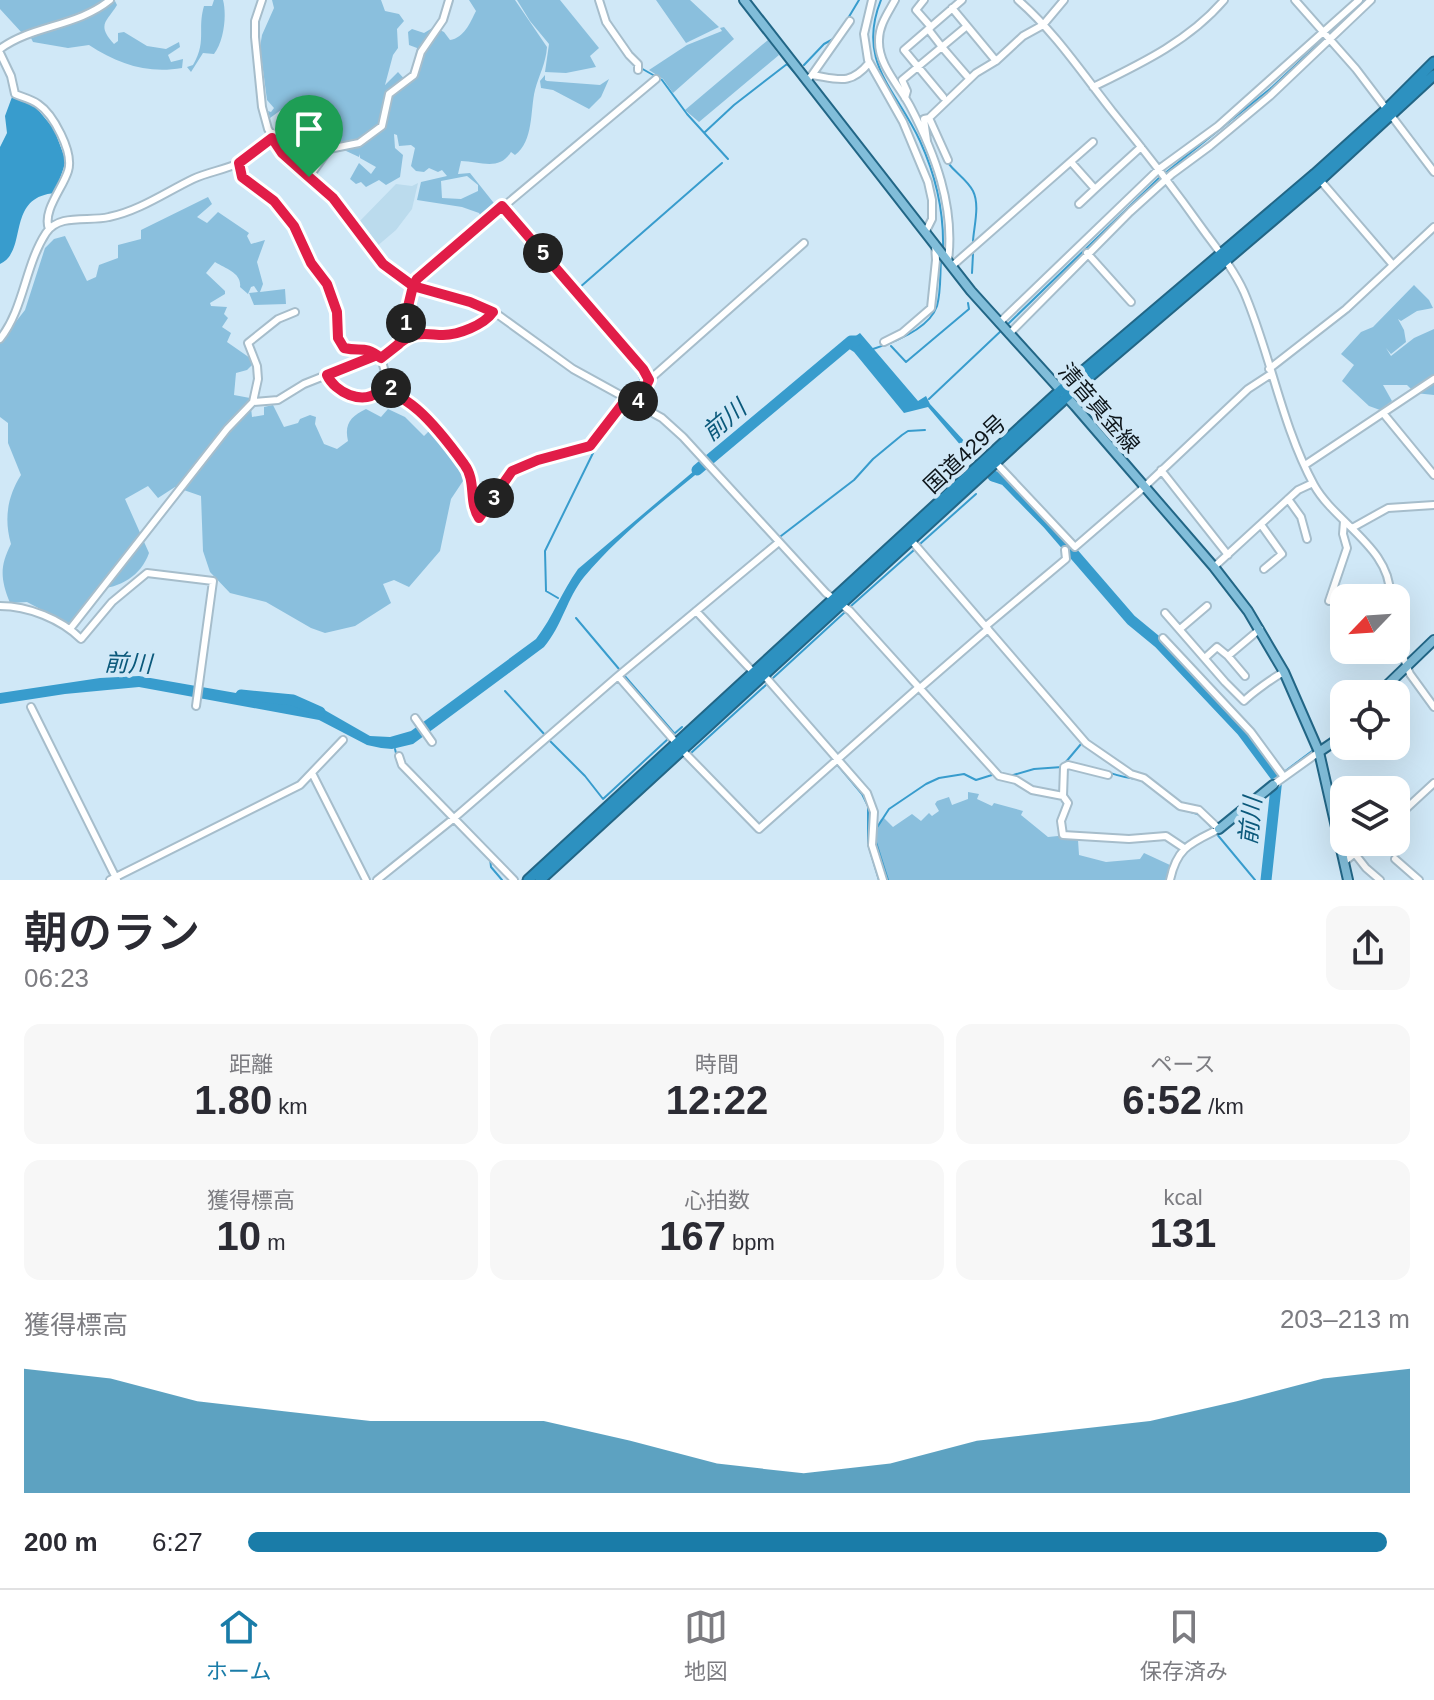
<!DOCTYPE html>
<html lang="ja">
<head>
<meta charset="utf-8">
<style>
	:root { --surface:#fff; --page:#f7f7f7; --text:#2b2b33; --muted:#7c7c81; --line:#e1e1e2; --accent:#1a7ca8 }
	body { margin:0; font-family:Helvetica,"Noto Sans JP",sans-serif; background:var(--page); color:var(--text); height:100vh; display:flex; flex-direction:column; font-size:30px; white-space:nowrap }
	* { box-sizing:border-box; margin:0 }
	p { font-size:26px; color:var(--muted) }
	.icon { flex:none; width:44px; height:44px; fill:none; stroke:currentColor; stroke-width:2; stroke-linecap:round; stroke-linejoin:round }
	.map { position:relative; height:880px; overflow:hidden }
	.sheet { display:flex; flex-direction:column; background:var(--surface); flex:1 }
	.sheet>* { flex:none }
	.needle { width:52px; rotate:245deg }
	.buttons { position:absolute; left:1330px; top:584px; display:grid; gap:16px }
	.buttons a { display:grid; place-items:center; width:80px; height:80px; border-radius:16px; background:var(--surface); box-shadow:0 8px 32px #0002; font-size:40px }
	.pin { position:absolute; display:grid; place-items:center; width:68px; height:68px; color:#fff; margin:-82px -34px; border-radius:50% 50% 50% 0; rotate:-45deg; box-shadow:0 0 8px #0007 }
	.pin .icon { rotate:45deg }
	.km { position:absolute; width:40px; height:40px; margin:-20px; border-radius:50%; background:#222; color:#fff; font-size:22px; line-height:40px; text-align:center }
	.round { display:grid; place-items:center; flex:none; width:84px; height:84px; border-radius:16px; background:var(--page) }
	.headline { display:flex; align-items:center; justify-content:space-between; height:136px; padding:0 24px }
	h1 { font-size:44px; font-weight:600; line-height:60px }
	.metrics { display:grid; grid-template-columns:repeat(3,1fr); gap:12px; height:136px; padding:8px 24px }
	.metrics div { display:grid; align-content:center; border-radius:16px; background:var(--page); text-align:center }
	.metrics b { font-size:40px; font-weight:600 }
	.metrics small { font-size:22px; font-weight:400 }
	.metrics p { font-size:22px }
	.chart { height:224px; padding:16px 24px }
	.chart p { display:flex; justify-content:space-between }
	.chart svg { width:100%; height:144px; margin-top:8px; fill:var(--accent); opacity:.7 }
	ul { padding:0 24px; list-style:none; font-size:26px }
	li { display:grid; grid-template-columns:128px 96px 1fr; align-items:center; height:60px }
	li i { height:20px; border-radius:10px; background:var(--accent) }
	.menu { display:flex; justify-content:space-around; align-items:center; height:112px; border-top:2px solid var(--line); background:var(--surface); font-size:22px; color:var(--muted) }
	.menu a { display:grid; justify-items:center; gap:4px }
	.menu .on { color:var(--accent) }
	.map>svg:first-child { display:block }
	.built { fill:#bbdbed }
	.green { fill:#8abfdd; fill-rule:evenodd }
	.water { fill:#389ccd }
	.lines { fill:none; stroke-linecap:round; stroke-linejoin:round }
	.stream { stroke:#389ccd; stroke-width:2 }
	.river { stroke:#389ccd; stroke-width:11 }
	.minor-casing { stroke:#a6bdcb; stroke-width:10 }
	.major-casing { stroke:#226686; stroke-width:12 }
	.highway-casing { stroke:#226686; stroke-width:13 }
	.minor { stroke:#fff; stroke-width:6 }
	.major { stroke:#81bdd9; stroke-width:8 }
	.highway { stroke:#2d91c0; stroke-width:9 }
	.route-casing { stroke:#fff; stroke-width:16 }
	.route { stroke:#e11d48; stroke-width:10 }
	.labels { text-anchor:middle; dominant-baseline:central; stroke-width:8; stroke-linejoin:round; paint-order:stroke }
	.street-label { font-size:22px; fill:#0d151a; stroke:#d0e8f7 }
	.water-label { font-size:24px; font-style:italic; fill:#0b597b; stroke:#d0e8f7 }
</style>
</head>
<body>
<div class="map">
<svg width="1434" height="880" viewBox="0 0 1434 880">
	<rect width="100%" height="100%" fill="#d0e8f7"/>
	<!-- built -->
	<path class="built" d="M418,183L412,209L396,230L376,247L359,222L396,184L412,186Z"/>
	<!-- green -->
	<path class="green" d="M0,0H106L86,12L22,33L0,9Z
		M214,0H223C227,15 224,41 214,54L203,53L191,72L187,67L193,65C207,41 197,30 204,6H212Z
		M272,0H381L385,11L399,14L404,21L397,29L398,48L393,55L385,85L398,72L408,83L416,77L412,70L417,48L409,45L408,32L412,29L424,33L434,27L444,32L450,40C464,38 470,23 476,11L469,0H515L547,47C546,63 539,75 535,90C530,110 534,141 515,155L511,152C499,172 479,161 461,161L458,174L470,173L497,207L471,228L482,218L479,213L462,207L417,200L421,182L447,176L442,170L438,172L429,168L424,172L416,171L411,166L415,148L411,145L399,146L397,135L394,134L395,148L403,155L400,177L386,185L379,180L366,187L361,182L356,184L350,179L359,163L371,174L376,167L360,158V154L359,157L344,150L355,147L348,142C323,150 318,137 300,122L298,123L281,110L270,118L268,111L271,112L274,108L267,100L260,47L262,35L274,8ZM467,176L478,185V191L461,199L442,198L441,181Z
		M517,0H560L599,48L590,56L596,67L566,73L545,72L549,44L530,21Z
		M656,0H690L719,27L686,43Z
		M115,1L117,5C107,22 96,24 114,44L118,41V33L124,32L147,46L166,49L179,42L180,47L168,55L171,62L183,59L182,68C147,74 118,64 89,45L68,48L33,42L31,38L87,18Z
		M724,27L734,39L673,93L663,79L649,70L687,45L722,31L720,28Z
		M768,40L779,55L699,122L685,110Z
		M545,75V80L547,81L600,85L609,79L601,97L589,109L553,90L541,88L540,81Z
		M208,197L212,204L197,217L207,223L218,212L249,233L247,236L251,244L265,240L257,262L263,284L260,292L285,289L286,304L254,305L249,293L258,292L254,286L251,287L248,294L240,287C242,273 226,269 215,262L206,273L225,291V294L210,303L211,306L227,307L224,314L228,318L222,327L231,333L227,342L250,358L252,365L247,370L236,373L234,395L250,398L252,417L264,415V407L273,405L284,427L298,423L300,419L310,415L316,417L315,424L324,444L337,449L348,441C344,424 351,416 366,409L381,417L388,409L405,417L424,436L430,430L451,459L461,464L467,475L451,499L440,551L409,587L394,580L383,584L391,603L355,626L325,633L311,628L266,602L230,593L210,572L203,551L201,496L175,487L158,498L148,486L125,499L149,553C141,576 120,588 97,589L70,625L27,602L10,603C0,578 0,566 11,544C4,520 7,497 21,475L8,443V423L0,417V342L25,310L45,248L54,239L65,236L87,281L96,277L99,265L118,258V245L141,239V230Z
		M1414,285L1429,300L1433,308L1417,311L1401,321L1398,319L1404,330L1406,342L1391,354L1386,348L1391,356L1414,338L1434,329V395L1415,393L1407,385H1383L1392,401L1380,410L1369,406L1342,381L1354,365L1341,354L1361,332L1373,327Z
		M968,792L979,794L977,799L992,806L994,803L1023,811L1021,815L1048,837L1058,836L1078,840L1079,855L1106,862L1140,859L1144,853L1170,865L1168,880H887C880,860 868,838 881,819L884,818L893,827L912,814L921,821L929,813L932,816L939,811L935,804L937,801L949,797L952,805L968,799Z"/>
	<!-- water -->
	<path class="water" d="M12,97L34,105L54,129L66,161L55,193C5,197 29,251 0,264V147L7,133L5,116Z
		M860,333L918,401L926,396L930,404L978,456L1007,481L1005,483L991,481L928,407L904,413L854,352L843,345Z
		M707,460L710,463C667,498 620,534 584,577C567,598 562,626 544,647L413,744L392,749L381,748L367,745L319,720L139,687L65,694L0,704V693L100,678L139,676L321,708L370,736L390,737L411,731L536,639C553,617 562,591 578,569Z"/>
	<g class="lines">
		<!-- stream -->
		<path class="stream" d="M596,0L602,18
			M881,0C856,62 896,89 920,141C936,176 944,212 943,249
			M847,20L859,0
			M804,65L824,44L835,38
			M639,67L662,80L687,114L728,159
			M927,116L959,85
			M705,132L734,105L787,64L795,73
			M941,152C949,170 965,176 973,191C980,205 974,226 973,241
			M972,273L973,254
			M579,288L722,163
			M574,294L637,371L641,381L634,398
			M1008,324L1159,178L1270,89L1365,0
			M891,346L906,362L969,309L968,303
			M873,349C895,342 929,329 937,306C941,292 940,275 941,260
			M929,399L1003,329
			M781,536L854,480L873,459L902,435L908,431L925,430
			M920,544L976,494
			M919,545L954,585
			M558,598L546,591L545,551L594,451L630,403
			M851,606L914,550
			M576,618L619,669
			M620,670L770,545
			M623,674L674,733
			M773,678L845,612
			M505,691L545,735
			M674,734L682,727
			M549,740L585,776L603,799L669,738
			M395,749L399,765
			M691,753L767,684
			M836,763L862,794L868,806V844L879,880
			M1065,763L1081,744
			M1084,766C1104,769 1120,779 1139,779
			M1284,772L1312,751
			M1010,776L1034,769L1062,767
			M1144,782L1153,789
			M1181,809L1201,815L1255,880
			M876,829L889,809L926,784L939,778L964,774L976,780L992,775
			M875,839L888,880
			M490,858L491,867L502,880"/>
		<!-- river -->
		<path class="river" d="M697,470L851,341H856
			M993,476L1005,480L1048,524L1131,620L1159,643L1242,731L1277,778L1266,880
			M241,695L293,700L320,712"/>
		<defs>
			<path id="minor" d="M262,0L255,21V37L262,107L268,129L286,157L333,198L383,264L413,286L470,302L497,314L573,369L662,418L683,437L826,593L850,611L999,776L1016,780L1032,790L1063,796L1064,767L1068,765L1108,775
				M599,0L606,22L629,55L638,64V70
				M872,0L864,34L868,60L903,122L928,182L932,200V219L925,233
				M895,0C888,13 879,25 879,40C878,65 899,85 910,106C935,154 955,206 948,261
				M924,0L916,10L931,27
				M1018,0C1054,31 1082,73 1112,111C1144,150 1175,190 1204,231C1218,250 1234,270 1244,292C1271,355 1281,424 1314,485C1335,523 1393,549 1390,598
				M1295,0L1356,69L1434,172
				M952,8L967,26
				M928,29L942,47
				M942,47L967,76
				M0,49C32,25 77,27 110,0
				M0,53L11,76L15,94C22,97 31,99 38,104C53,114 74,152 68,171C63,188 42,211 49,229
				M812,75L850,21
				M807,80L812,75C838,79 850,86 869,63
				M1093,87C1140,64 1189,41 1224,0
				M943,97L904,50L962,0
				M905,98L907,91L902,80L967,26L996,61
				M929,118L948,160
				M927,141L924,119L929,118L976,73L996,61L1023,36L1043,25L1064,0
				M1071,162L1095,189L1141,147
				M239,163L242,177L274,201L294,226L309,259L327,284L337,312L339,344L348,349H371L377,355
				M309,177L329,149L359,143L382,126L389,94L414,75L421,52L443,20L449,0
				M1320,180L1393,265
				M1079,204L1095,189
				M502,206L643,369L649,380
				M1087,253L1131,302
				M952,266L1093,142
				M999,323L1159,169L1218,126L1359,0
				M1009,334L1130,212L1172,174L1210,146L1270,96L1371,0
				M0,339C24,309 25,265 46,233C59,213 89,222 109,217C139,211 166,192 193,179C208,172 224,170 239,163L242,158L272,138
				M884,342L902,333L931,308L936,260L935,244
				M399,344L416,334H453L488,319L493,312
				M381,358L387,379
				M1269,369L1346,309L1434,227
				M327,375C337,396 358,400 379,392L387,379C396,399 404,397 418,410C434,425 451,445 464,464C477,481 468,501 479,518L512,471L538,460L590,446L627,398
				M253,402L258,379L257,366L248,343L278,319L295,312
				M637,404L649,380L804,243
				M1383,413L1434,475
				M996,463L1075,547L1141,490L1248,389L1271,374
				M1305,465L1434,379
				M1161,470L1228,555
				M1288,499L1301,517L1307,539
				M1262,526L1282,554L1264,569
				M1352,528L1388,508L1434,505
				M911,540L1086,743L1131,774L1144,778L1180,806L1199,810L1219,829C1191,843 1177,847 1170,880
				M1214,567L1298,490L1313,483
				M1329,601L1347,548L1343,534L1344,521
				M0,606C28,606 61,619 81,639L112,602L147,573L213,581L196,706
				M696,611L754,673
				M1165,613L1225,682L1244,701C1252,693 1274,677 1284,672
				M986,626L1066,559L1065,550
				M70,629L227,429L253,402L278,400L304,384L377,355L381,358C386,354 393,351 397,346C411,329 406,298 417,279L656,79
				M1180,629L1207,606
				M1163,638L1251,732L1284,777
				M1396,639L1410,674L1434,707
				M1228,656L1245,676
				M1206,657L1217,647L1228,656L1260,629
				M763,674L867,793L874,812L872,845L883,880
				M618,676L685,753L759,829L919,687
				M920,688L988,629
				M31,707L117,880
				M415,718L432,742
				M399,756L402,765L514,880
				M312,773L366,880
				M1273,785L1319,752
				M1063,796L1068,803L1061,821L1063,835L1129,839L1166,836L1184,848
				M1396,818L1434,783
				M1355,854L1366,868L1380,880
				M1395,859L1419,880
				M1344,862L1369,842
				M110,880L300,785L343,740
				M377,880L453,819L618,676L779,542"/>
			<path id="major" d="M744,0L971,291L1075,406L1214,567L1248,611L1284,672L1319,752L1348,880
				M1378,694L1434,640
				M1319,752L1344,735
				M1219,829L1273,785"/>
			<path id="highway" d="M528,880L1061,390L1315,174L1386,110L1434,62
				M540,880L1083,382L1320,180L1434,75"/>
		</defs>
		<!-- minor casing -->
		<use href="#minor" class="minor-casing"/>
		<!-- major casing -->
		<use href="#major" class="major-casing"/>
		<!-- highway casing -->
		<use href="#highway" class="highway-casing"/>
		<!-- minor -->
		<use href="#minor" class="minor"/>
		<!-- major -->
		<use href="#major" class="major"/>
		<!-- highway -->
		<use href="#highway" class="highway"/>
	</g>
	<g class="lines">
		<defs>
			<path id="route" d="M309,177L333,198L383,264L413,286L399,344L381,358L377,355L327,375C335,392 362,406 379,391C383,388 385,383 387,379C396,399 404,397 418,410C435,425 451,446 464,464C477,481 468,501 479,518L512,471L538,460L590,446L627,398L637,404L649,380L643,369L502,206L417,279L413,286L470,302L493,312C484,325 458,335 443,335C433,335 421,332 411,336C400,341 391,351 381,358C364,345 362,352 344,348L338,338L337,312L327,284L311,263L294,226L274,201L242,177L239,163L272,138L282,153L309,177"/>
		</defs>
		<!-- route casing -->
		<use href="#route" class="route-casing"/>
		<!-- route -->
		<use href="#route" class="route"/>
	</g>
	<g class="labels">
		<!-- street labels -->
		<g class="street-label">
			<text transform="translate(1099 408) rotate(49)">清音真金線</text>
			<text transform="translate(965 454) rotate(-43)">国道429号</text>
		</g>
		<!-- water labels -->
		<g class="water-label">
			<text transform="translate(724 420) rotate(-40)">前川</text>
			<text transform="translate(128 663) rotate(2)">前川</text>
			<text transform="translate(1250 821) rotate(-84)">前川</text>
		</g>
	</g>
</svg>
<div class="buttons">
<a><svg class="needle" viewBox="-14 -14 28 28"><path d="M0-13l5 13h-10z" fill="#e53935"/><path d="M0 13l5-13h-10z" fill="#7c7c81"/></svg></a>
<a><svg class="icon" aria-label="locate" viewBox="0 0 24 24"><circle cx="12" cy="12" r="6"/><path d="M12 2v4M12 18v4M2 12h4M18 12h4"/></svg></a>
<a><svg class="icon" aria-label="layers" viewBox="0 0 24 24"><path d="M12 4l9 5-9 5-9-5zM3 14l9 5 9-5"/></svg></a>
</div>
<div class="pin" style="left:309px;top:177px;background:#1e9e55"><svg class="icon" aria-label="arrive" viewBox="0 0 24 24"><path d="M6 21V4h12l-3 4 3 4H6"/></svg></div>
<b class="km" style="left:406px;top:323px">1</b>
<b class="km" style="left:391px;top:388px">2</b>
<b class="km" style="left:494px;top:498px">3</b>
<b class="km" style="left:638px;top:401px">4</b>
<b class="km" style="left:543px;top:253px">5</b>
</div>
<section class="sheet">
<div class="headline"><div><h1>朝のラン</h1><p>06:23</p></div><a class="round"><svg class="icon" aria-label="share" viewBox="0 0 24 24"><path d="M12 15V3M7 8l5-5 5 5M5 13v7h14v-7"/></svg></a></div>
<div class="metrics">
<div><p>距離</p><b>1.80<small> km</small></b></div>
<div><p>時間</p><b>12:22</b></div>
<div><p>ペース</p><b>6:52<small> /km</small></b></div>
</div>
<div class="metrics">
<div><p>獲得標高</p><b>10<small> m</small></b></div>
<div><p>心拍数</p><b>167<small> bpm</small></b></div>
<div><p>kcal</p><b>131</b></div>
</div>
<div class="chart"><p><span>獲得標高</span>203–213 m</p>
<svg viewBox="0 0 160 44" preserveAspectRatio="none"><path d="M0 44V6L10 9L20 16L30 19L40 22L50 22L60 22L70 28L80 35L90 38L100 35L110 28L120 25L130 22L140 16L150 9L160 6V44z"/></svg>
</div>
<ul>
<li><b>200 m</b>6:27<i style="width:98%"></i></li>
</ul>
</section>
<nav class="menu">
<a class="on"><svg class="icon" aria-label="home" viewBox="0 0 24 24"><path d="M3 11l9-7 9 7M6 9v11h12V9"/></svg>ホーム</a>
<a><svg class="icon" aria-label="map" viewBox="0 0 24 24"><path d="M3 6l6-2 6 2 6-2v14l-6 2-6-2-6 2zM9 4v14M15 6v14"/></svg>地図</a>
<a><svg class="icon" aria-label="saved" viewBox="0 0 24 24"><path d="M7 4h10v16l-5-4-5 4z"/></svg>保存済み</a>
</nav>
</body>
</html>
